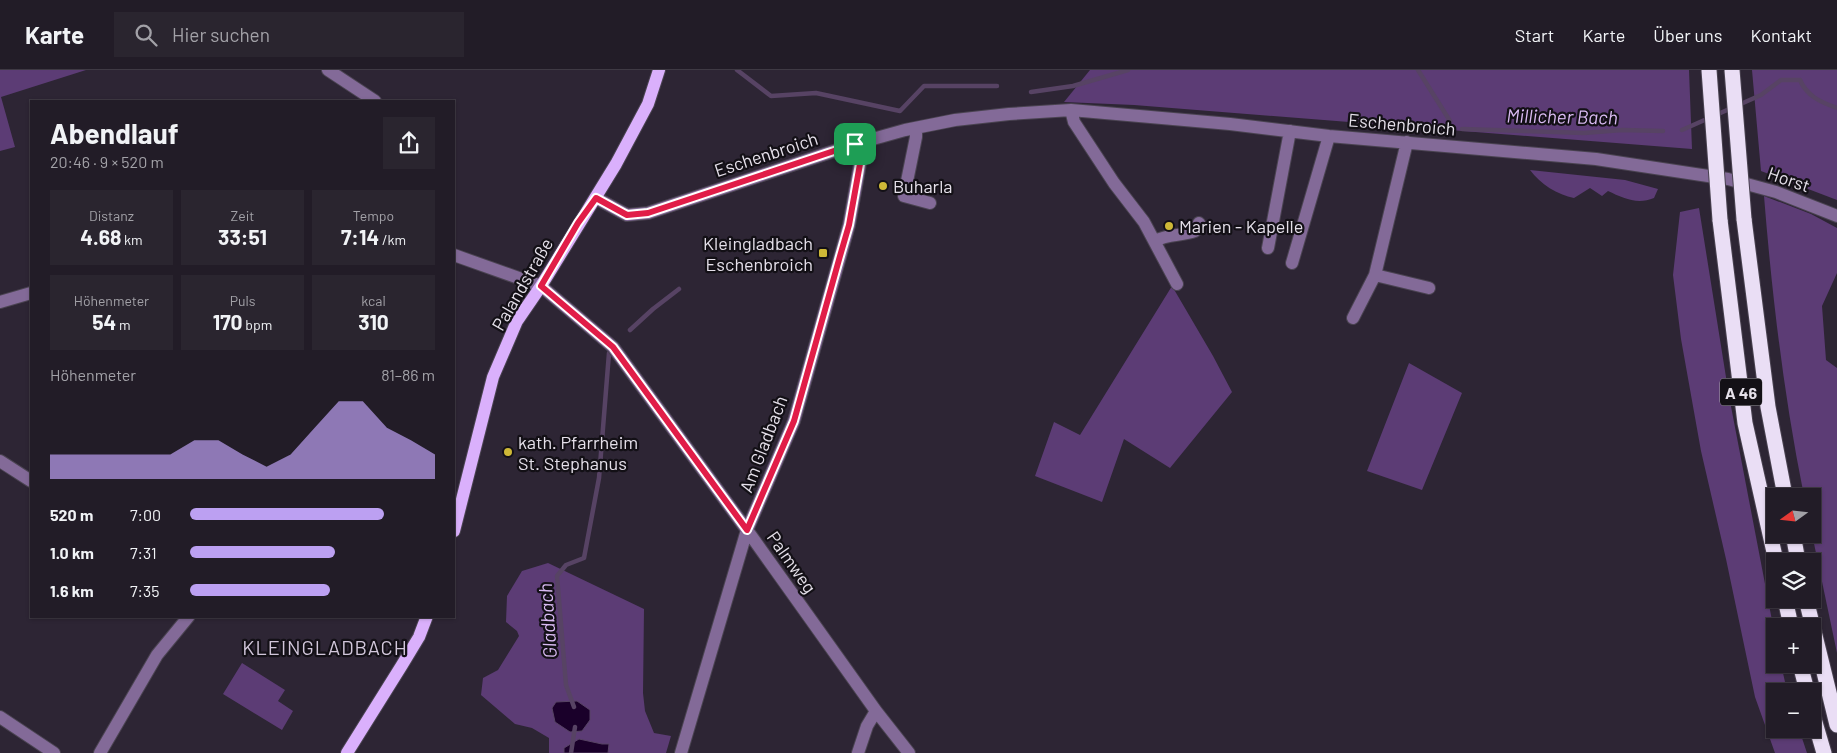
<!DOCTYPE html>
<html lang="de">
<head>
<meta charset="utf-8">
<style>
	:root { --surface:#221c27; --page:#2a252f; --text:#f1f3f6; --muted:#a2a1a7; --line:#3f3a44; --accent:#bca0f2 }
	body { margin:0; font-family:Barlow,sans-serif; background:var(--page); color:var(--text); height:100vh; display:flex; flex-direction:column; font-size:19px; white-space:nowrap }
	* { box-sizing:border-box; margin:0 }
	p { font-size:16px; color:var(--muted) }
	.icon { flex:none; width:28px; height:28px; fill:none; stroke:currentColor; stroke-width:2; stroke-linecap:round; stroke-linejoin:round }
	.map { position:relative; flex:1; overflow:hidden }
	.panel { position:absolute; left:30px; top:30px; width:425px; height:518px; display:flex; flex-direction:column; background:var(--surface); border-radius:0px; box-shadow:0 1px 4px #0004,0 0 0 1px var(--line) }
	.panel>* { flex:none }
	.needle { width:32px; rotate:255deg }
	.buttons { position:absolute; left:1766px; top:418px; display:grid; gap:10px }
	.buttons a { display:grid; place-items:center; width:55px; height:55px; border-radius:0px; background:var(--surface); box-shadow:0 1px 4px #0004,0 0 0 1px var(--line); font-size:25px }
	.pin { position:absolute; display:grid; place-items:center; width:42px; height:42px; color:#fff; margin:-21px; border-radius:10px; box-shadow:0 2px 8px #0006 }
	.round { display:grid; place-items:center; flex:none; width:52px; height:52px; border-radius:0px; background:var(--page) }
	.head { display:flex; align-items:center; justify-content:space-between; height:85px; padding:0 20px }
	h1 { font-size:28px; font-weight:700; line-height:38px }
	.stats { display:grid; grid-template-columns:repeat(3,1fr); gap:8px; height:85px; padding:5px 20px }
	.stats div { display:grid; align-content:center; border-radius:0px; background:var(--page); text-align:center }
	.stats b { font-size:21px; font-weight:700 }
	.stats small { font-size:14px; font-weight:400 }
	.stats p { font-size:14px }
	.chart { height:140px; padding:10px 20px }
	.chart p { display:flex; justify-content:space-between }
	.chart svg { width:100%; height:90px; margin-top:5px; fill:var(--accent); opacity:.7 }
	ul { padding:0 20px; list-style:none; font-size:16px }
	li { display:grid; grid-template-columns:80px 60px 1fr; align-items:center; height:38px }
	li i { height:12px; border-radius:6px; background:var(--accent) }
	header { display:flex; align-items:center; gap:30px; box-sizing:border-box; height:70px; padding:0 25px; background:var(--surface); border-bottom:1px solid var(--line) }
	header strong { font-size:24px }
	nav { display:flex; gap:28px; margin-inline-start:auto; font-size:18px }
	.search { width:350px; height:45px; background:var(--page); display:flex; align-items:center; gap:12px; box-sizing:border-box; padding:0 18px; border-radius:0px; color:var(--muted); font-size:19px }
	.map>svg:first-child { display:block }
	.green { fill:#5c3c75 }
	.water { fill:#1a002a; stroke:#574364 }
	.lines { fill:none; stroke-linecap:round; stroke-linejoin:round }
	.stream { stroke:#574364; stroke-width:4.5 }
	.minor-casing { stroke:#4a4351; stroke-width:14 }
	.major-casing { stroke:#4a4351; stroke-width:14 }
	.highway-casing { stroke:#4a4351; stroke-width:17 }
	.minor { stroke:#836a98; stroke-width:12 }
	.major { stroke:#dab0fc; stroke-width:12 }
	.highway { stroke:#eadef5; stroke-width:15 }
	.highway-bridge-casing { stroke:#4a4351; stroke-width:17; stroke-linecap:butt }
	.highway-bridge { stroke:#eadef5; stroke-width:15 }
	.route-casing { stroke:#fff; stroke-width:10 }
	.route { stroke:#e11d48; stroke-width:6 }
	.poi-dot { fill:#ceb837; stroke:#131016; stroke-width:2 }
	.labels { text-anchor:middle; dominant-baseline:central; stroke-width:4.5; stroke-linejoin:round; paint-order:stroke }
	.shield { fill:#131016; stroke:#a6a2aa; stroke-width:1 }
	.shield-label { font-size:16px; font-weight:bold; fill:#e5e0ea }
	.street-label { font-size:18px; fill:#e5e0ea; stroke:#131016 }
	.poi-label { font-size:18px; fill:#e5e0ea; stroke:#131016; text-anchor:start }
	.water-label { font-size:19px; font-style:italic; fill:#d9baf2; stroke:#131016 }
	.quarter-label { font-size:20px; letter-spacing:1px; fill:#d1c6da; stroke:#131016 }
</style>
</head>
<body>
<header>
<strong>Karte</strong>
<div class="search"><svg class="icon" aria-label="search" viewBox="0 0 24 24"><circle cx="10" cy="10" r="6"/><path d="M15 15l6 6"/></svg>Hier suchen</div>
<nav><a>Start</a><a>Karte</a><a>Über uns</a><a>Kontakt</a></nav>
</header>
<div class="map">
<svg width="1837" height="683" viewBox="0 0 1837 683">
	<rect width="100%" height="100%" fill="#2d2534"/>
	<!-- green -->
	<path class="green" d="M0,0H86L1,27L15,77L0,81Z
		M1090,0H1689L1692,79L1134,35L1064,32Z
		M1752,0H1837V130L1761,101Z
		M1530,100L1625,110L1658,119L1654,128C1637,135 1623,128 1608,121L1602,126L1590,118L1574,128C1558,125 1540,114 1530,100Z
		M1764,126L1811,144L1837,158V203L1822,236L1826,290L1837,298V583L1812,464V426H1804C1784,327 1772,226 1764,126Z
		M1699,138L1729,326L1775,566V594H1781L1787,621H1775V659H1799L1807,683H1775L1755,627L1726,489L1701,381L1681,269L1673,205L1680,142Z
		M1172,216L1213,286L1232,322L1170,398L1124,369L1102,432L1035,406L1054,352L1080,365Z
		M1409,293L1462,323L1422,420L1367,401Z
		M548,493L644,539L643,623L645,641L654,663L671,666L666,683H549V668L532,658L515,654L481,625L483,608L498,600L519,566L517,561L506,552L507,526L522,501Z
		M242,593L285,620L278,631L293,641L282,660L223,624Z"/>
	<!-- water -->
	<path class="water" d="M577,631L590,640V650L582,661L570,662L555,652L552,638L556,632Z
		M579,669L602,674H609L608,683H564V678Z"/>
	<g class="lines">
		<!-- stream -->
		<path class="stream" d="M737,0L771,26L816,23L900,41L924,16H997
			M1418,0L1450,51
			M1031,22L1073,16L1128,0
			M1462,59L1584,63L1622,60L1663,61
			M1682,60L1761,25L1781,10H1800C1807,26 1820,32 1837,38
			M630,260L653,239L679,219
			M574,637L566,615L557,506L566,495L584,488L599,408L609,283
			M571,683L575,657"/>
		<defs>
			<path id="minor" d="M328,0L375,31
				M1071,40L1074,52L1114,113L1144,152L1177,214
				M916,58V67L904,126L930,133
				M1407,72L1375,205L1429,218
				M596,128L627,145L648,143L855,74L905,60L955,50L1009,44L1071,40L1230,54L1329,66L1596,89L1728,109L1776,122L1837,146
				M1155,171C1167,164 1182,166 1195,161L1199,153
				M1268,178L1290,61
				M454,185L541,216L613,277L747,460L876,641L909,683
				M1292,193L1329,66
				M0,232L31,223
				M1353,248L1375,205
				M0,391L31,411
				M0,647L54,683
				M100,683L157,585L189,546
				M681,683L747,460L794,351L849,155L860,94L855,74
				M858,683L867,656L876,641"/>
			<path id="major" d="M454,461L493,307L517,251L541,216L616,94L648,34L659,0
				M347,683L402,595L419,567L427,546"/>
			<path id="highway" d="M1744,149L1768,337L1785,426
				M1720,150L1745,353L1776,491
				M1793,464L1798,491
				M1785,529L1791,556
				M1806,529L1837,655
				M1800,594L1807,621
				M1812,642L1824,683"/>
		</defs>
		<!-- minor casing -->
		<use href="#minor" class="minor-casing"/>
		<!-- major casing -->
		<use href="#major" class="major-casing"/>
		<!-- highway casing -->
		<use href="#highway" class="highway-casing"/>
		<!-- minor -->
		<use href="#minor" class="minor"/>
		<!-- major -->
		<use href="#major" class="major"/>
		<!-- highway -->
		<use href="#highway" class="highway"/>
		<defs>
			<path id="highway-bridge" d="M1709,0L1720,150
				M1732,0L1744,149"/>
		</defs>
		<!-- highway-bridge casing -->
		<use href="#highway-bridge" class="highway-bridge-casing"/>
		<!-- highway-bridge -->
		<use href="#highway-bridge" class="highway-bridge"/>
	</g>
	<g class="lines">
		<defs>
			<path id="route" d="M855,74L860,94L849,155L840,186L794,351L747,460L613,277L541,216L578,153L596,128L627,145L648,143Z"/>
		</defs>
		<!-- route casing -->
		<use href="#route" class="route-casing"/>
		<!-- route -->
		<use href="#route" class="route"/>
	</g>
	<!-- markers -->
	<g class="poi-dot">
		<circle cx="883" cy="116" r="5"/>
		<circle cx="1169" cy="156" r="5"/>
		<rect x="818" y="178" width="10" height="10" rx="2.5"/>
		<circle cx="508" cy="382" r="5"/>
	</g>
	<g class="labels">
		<!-- shield labels -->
		<rect class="shield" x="1720" y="308.5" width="42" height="27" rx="4"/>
		<g class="shield-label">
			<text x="1741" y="322">A 46</text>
		</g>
		<!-- street labels -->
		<g class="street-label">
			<text transform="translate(1402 54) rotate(5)">Eschenbroich</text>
			<text transform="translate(766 84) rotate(-18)">Eschenbroich</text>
			<text transform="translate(1789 109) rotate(19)">Horst</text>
			<text transform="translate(522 214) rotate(-60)">Palandstraße</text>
			<text transform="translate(763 374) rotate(-69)">Am Gladbach</text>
			<text transform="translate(792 492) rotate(55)">Palmweg</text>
		</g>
		<!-- poi labels -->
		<g class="poi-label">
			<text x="893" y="116">Buharla</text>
			<text x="1179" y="156">Marien - Kapelle</text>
			<text x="813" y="173" text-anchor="end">Kleingladbach<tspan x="813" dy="21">Eschenbroich</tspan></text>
			<text x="518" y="372">kath. Pfarrheim<tspan x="518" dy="21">St. Stephanus</tspan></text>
		</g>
		<!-- water labels -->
		<g class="water-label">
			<text transform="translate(1562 46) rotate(1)">Millicher Bach</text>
			<text transform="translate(547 551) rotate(-94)">Gladbach</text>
		</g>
		<!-- quarter labels -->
		<g class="quarter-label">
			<text x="325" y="577">KLEINGLADBACH</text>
		</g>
	</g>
</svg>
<div class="buttons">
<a><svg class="needle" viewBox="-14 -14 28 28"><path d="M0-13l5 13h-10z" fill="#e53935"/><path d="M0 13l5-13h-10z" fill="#a2a1a7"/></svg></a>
<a><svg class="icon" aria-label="layers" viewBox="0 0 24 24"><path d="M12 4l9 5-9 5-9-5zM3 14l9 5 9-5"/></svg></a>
<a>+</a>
<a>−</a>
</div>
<div class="pin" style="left:855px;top:74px;background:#1e9e55"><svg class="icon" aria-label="arrive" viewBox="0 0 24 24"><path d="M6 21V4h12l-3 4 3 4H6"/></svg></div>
<section class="panel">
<div class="head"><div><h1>Abendlauf</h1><p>20:46 · 9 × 520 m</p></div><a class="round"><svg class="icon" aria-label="share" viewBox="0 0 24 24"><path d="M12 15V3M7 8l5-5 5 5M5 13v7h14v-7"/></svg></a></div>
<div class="stats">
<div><p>Distanz</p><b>4.68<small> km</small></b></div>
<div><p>Zeit</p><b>33:51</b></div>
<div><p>Tempo</p><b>7:14<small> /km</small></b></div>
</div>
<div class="stats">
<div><p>Höhenmeter</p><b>54<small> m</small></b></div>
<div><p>Puls</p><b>170<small> bpm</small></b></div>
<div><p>kcal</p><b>310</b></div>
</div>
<div class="chart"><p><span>Höhenmeter</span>81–86 m</p>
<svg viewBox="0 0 160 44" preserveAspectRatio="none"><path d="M0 44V32L10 32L20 32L30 32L40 32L50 32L60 25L70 25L80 32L90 38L100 32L110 19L120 6L130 6L140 19L150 25L160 32V44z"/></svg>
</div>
<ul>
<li><b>520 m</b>7:00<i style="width:79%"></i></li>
<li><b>1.0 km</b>7:31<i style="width:59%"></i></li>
<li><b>1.6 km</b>7:35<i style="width:57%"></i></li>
</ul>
</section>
</div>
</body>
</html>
